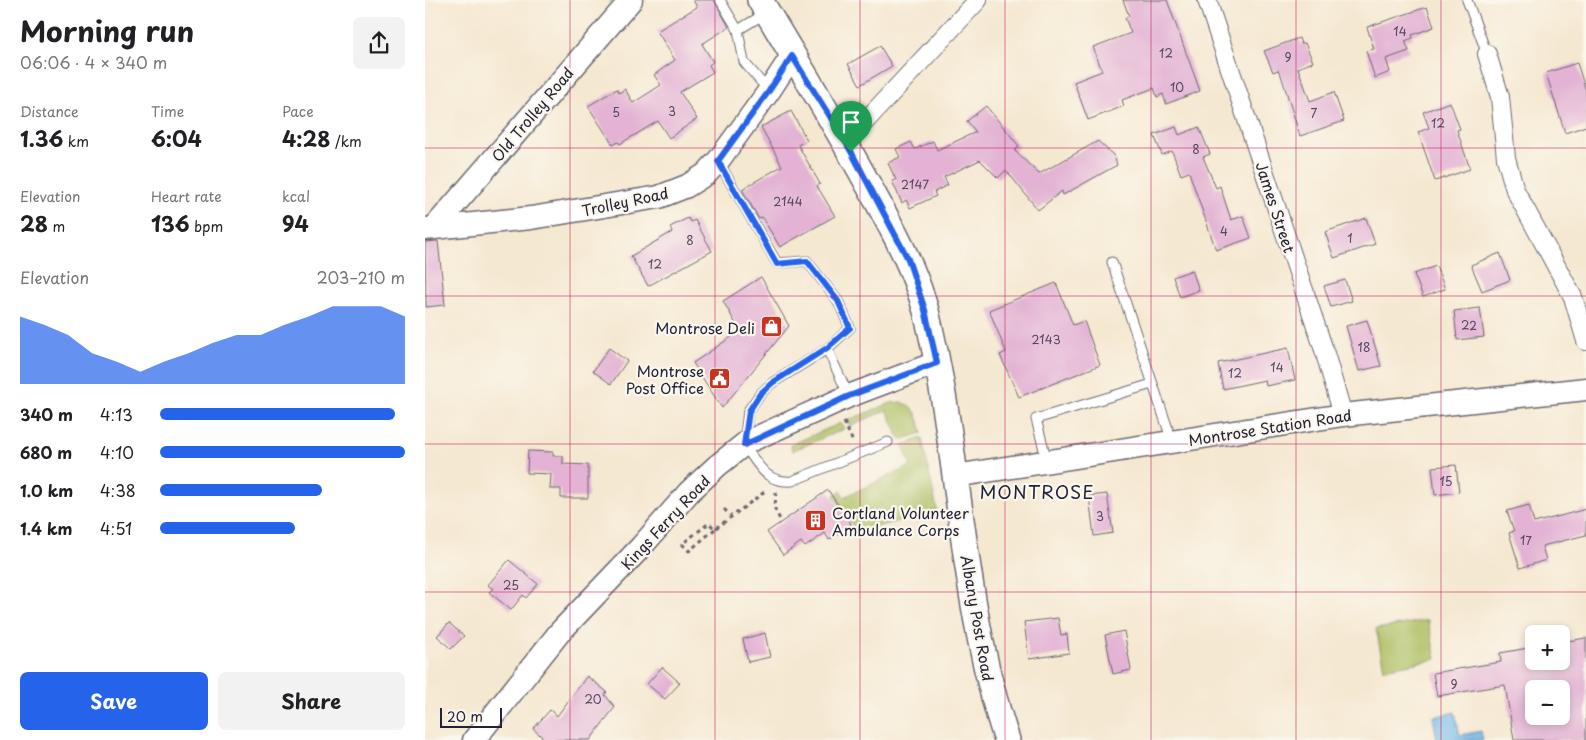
<!DOCTYPE html>
<html lang="en">
<head>
<meta charset="utf-8">
<style>
	:root { --surface:#fff; --page:#f2f2f2; --text:#202124; --muted:#757577; --accent:#2563eb }
	body { margin:0; font-family:"Playpen Sans",sans-serif; background:var(--page); color:var(--text); height:100vh; display:flex; flex-direction:column; font-size:19px; white-space:nowrap }
	* { box-sizing:border-box; margin:0 }
	p { font-size:16px; color:var(--muted) }
	.icon { flex:none; width:28px; height:28px; fill:none; stroke:currentColor; stroke-width:2; stroke-linecap:round; stroke-linejoin:round }
	.map { position:relative; flex:1; overflow:hidden }
	.panel { display:flex; flex-direction:column; background:var(--surface); width:425px }
	.panel>* { flex:none }
	.fabs { position:absolute; left:1100px; top:625px; display:grid; gap:10px }
	.fabs a { display:grid; place-items:center; width:45px; height:45px; border-radius:8px; background:var(--surface); box-shadow:0 2px 8px #0003; font-size:25px }
	.scale { position:absolute; left:15px; bottom:12px; width:62px; box-sizing:border-box; padding-left:5px; border:2px solid #22223b; border-top:0; font-size:14px; line-height:18px; white-space:nowrap; color:#22223b; -webkit-text-stroke:4px #fbf7ec; paint-order:stroke }
	.pin { position:absolute; display:grid; place-items:center; width:42px; height:42px; color:#fff; margin:-51px -21px; border-radius:50% 50% 50% 0; rotate:-45deg; box-shadow:0 0 5px #0007 }
	.pin .icon { rotate:45deg }
	.round { display:grid; place-items:center; flex:none; width:52px; height:52px; border-radius:8px; background:var(--page) }
	.head { display:flex; align-items:center; justify-content:space-between; height:85px; padding:0 20px }
	h1 { font-size:28px; font-weight:700; line-height:38px }
	.metrics { display:grid; grid-template-columns:repeat(3,1fr); gap:8px; height:85px; padding:5px 20px }
	.metrics div { display:grid; align-content:center }
	.metrics b { font-size:21px; font-weight:700 }
	.metrics small { font-size:14px; font-weight:400 }
	.metrics p { font-size:14px }
	.chart { height:140px; padding:10px 20px }
	.chart p { display:flex; justify-content:space-between }
	.chart svg { width:100%; height:90px; margin-top:5px; fill:var(--accent); opacity:.7 }
	.primary-button { display:flex; gap:10px; margin-top:auto; padding:10px 20px }
	.primary-button a { flex:1; height:58px; border-radius:8px; background:var(--accent); color:#fff; font-size:20px; font-weight:700; line-height:58px; text-align:center }
	.primary-button a+a { background:var(--page); color:var(--text) }
	ul { padding:0 20px; list-style:none; font-size:16px }
	li { display:grid; grid-template-columns:80px 60px 1fr; align-items:center; height:38px }
	li i { height:12px; border-radius:6px; background:var(--accent) }
	main { display:flex; flex:1; min-height:0 }
	.map>svg:first-child { display:block }
	.green { fill:#acbe61; stroke:#67704e }
	.water { fill:#6eb8e7; stroke:#486d91 }
	.building { fill:#e3b2d4; fill-rule:evenodd }
	.lines { fill:none; stroke-linecap:round; stroke-linejoin:round }
	.service-casing { stroke:#6c6770; stroke-width:11 }
	.minor-casing { stroke:#6c6770; stroke-width:20 }
	.tertiary-casing { stroke:#6c6770; stroke-width:25 }
	.secondary-casing { stroke:#6c6770; stroke-width:28 }
	.path { stroke:#6c6770; stroke-width:3; stroke-dasharray:4 4; stroke-linecap:butt }
	.service { stroke:#fff; stroke-width:9 }
	.minor { stroke:#fff; stroke-width:18 }
	.tertiary { stroke:#fff; stroke-width:22 }
	.secondary { stroke:#fff; stroke-width:25 }
	.route-casing { stroke:#fff; stroke-width:10 }
	.route { stroke:#2563eb; stroke-width:6 }
	.grid { fill:none; stroke:#c2185b; stroke-width:1; stroke-opacity:0.55 }
	.labels { text-anchor:middle; dominant-baseline:central; stroke-width:4.5; stroke-linejoin:round; paint-order:stroke }
	.number-label { font-size:12px; fill:#524661 }
	.street-label { font-size:15px; fill:#22223b; stroke:#fbf7ec }
	.poi-label { font-size:15px; fill:#22223b; stroke:#fbf7ec; text-anchor:end }
	.quarter-label { font-size:18px; letter-spacing:1px; fill:#22223b; stroke:#fbf7ec }
</style>
</head>
<body>
<main>
<section class="panel">
<div class="head"><div><h1>Morning run</h1><p>06:06 · 4 × 340 m</p></div><a class="round"><svg class="icon" aria-label="share" viewBox="0 0 24 24"><path d="M12 15V3M7 8l5-5 5 5M5 13v7h14v-7"/></svg></a></div>
<div class="metrics">
<div><p>Distance</p><b>1.36<small> km</small></b></div>
<div><p>Time</p><b>6:04</b></div>
<div><p>Pace</p><b>4:28<small> /km</small></b></div>
</div>
<div class="metrics">
<div><p>Elevation</p><b>28<small> m</small></b></div>
<div><p>Heart rate</p><b>136<small> bpm</small></b></div>
<div><p>kcal</p><b>94</b></div>
</div>
<div class="chart"><p><span>Elevation</span>203–210 m</p>
<svg viewBox="0 0 160 44" preserveAspectRatio="none"><path d="M0 44V11L10 15L20 20L30 29L40 33L50 38L60 33L70 29L80 24L90 20L100 20L110 15L120 11L130 6L140 6L150 6L160 11V44z"/></svg>
</div>
<ul>
<li><b>340 m</b>4:13<i style="width:96%"></i></li>
<li><b>680 m</b>4:10<i style="width:100%"></i></li>
<li><b>1.0 km</b>4:38<i style="width:66%"></i></li>
<li><b>1.4 km</b>4:51<i style="width:55%"></i></li>
</ul>
<div class="primary-button"><a>Save</a><a>Share</a></div>
</section>
<div class="map">
<svg width="1161" height="740" viewBox="0 0 1161 740">
	<rect width="100%" height="100%" fill="#fbf7ec"/>
	<filter id="ink" filterUnits="userSpaceOnUse"><feTurbulence type="fractalNoise" baseFrequency=".02" numOctaves="2"/><feDisplacementMap in="SourceGraphic" scale="10" xChannelSelector="R" yChannelSelector="G"/><feConvolveMatrix kernelMatrix="1 2 1 2 8 2 1 2 1" color-interpolation-filters="sRGB"/></filter>
	<filter id="wash" filterUnits="userSpaceOnUse"><feTurbulence type="fractalNoise" baseFrequency=".0096" numOctaves="4" result="noise"/><feDisplacementMap in="SourceGraphic" scale="20" xChannelSelector="R" yChannelSelector="G"/><feGaussianBlur stdDeviation="1.12" result="paint"/><feColorMatrix in="noise" values="0 0 0 0 0 0 0 0 0 0 0 0 0 0 0 0 0 1.4 0 .05"/><feComposite in="paint" operator="in"/></filter>
	<g filter="url(#wash)">
		<rect width="100%" height="100%" fill="#f5e8d1"/>
		<!-- green -->
		<path class="green" d="M476,402C492,407 493,418 497,433L475,440L462,410L425,426L421,421L466,403Z
			M416,423L419,429L367,451L365,445Z
			M497,438L512,510L430,533L427,524L409,495L416,491L419,497L486,466L478,445Z
			M1003,620L1011,659L959,669L951,629Z"/>
		<!-- water -->
		<path class="water" d="M1030,712L1035,735L1056,731L1058,740H1012L1008,717Z"/>
		<g id="blocks">
			<!-- building -->
			<path class="building" d="M268,0H289L304,27L277,44L288,62L284,65L288,72L255,92L272,119L244,138L233,121L195,144L193,142L188,145L163,106L192,89L194,93L200,89L208,103L236,85L229,75L250,60L232,31L272,7Z
				M698,0H742L775,91L741,104L738,94L732,97L729,88L697,100L699,106L663,120L649,82L677,71L668,47L706,33L700,18L704,16Z
				M1002,7L1009,27L987,35L988,38L980,41L984,51L961,59L965,72L950,78L941,51L949,49L942,27Z
				M874,38L876,44L880,43L888,62L873,68L885,101L909,92L919,121L875,136L856,75L853,70L848,72L839,51Z
				M455,46L467,66L435,85L423,64Z
				M1152,63L1161,91V126L1140,133L1121,73Z
				M1025,102L1035,129L1032,130L1045,169L1010,181L993,132L1004,128L998,112Z
				M561,106L594,146L590,151L614,174L673,141L689,156L692,165L638,195L637,191L613,210L581,170L573,178L555,160L519,177L523,185L509,192L511,196L485,208L481,200L477,203L467,181L471,180L463,163L475,157L471,149L486,142L490,149L508,141L512,150L551,132L542,121Z
				M366,111L382,140L373,145L395,184L392,186L410,216L355,247L337,217L334,219L317,189L357,166L336,127Z
				M751,127L754,135L774,127L785,154L778,157L791,188L795,186L806,220L818,216L826,238L791,250L764,172L756,175L747,151L737,155L729,135Z
				M263,218L266,222L270,220L287,251L223,286L206,256L247,232L245,227Z
				M941,218L950,244L909,258L900,232Z
				M13,241L20,305L1,307L0,242Z
				M1075,253L1085,280L1057,291L1046,265Z
				M1011,266L1020,289L998,297L989,274Z
				M767,270L774,290L755,297L748,277Z
				M336,277L364,326L297,408L268,363L315,331L298,301Z
				M920,280L927,301L906,307L899,286Z
				M631,283L648,325L659,321L675,365L594,397L575,355L581,352L564,310Z
				M1055,308L1059,337L1032,340L1029,311Z
				M942,320L956,366L934,371L921,326Z
				M184,348L202,361L186,384L168,371Z
				M863,348L870,380L841,386L840,380L798,389L793,363Z
				M103,451L128,452V456H138V464L163,465V498H136V489H125L126,474L102,473Z
				M1031,465L1034,492L1010,495L1007,467Z
				M403,490L426,524L404,540L400,533L380,547L376,542L358,555L342,532Z
				M682,494L688,533L669,536L664,496Z
				M1104,505L1109,523L1161,509V535L1117,546L1121,560L1095,568L1084,533L1089,531L1082,511Z
				M84,560L113,584L101,598L98,595L86,610L64,592L68,589L63,585Z
				M633,618L636,635L642,634L644,653L604,659L599,622Z
				M24,623L39,636L26,649L12,636Z
				M699,631L706,670L688,674L680,635Z
				M340,633L345,657L323,662L318,639Z
				M1161,638V740H1089L1080,685L1012,696L1008,673L1076,662L1075,653L1109,647V661H1136V642ZM1109,689H1136V716H1109Z
				M237,667L255,683L240,699L222,684Z
				M162,676L182,692L180,695L190,707L165,740H121L108,729L125,710L132,716Z"/>
		</g>
	</g>
	<g filter="url(#ink)">
		<use href="#blocks" fill-opacity="0" stroke="#6c6770" stroke-width="1"/>
		<g class="lines">
			<defs>
				<path id="service" d="M295,0L313,30L319,62L343,90
					M1042,0L1062,54
					M313,30L341,13
					M293,161L352,263L382,261L413,301L425,328L402,349L347,383L335,394L323,411L319,445C334,465 340,483 367,481L463,442
					M687,262L747,441
					M402,349L424,396
					M622,461L611,419L727,384"/>
				<path id="minor" d="M782,0L899,350L918,415
					M1062,54L1075,97L1081,158L1090,190L1148,297L1161,341
					M421,142L553,0"/>
				<path id="tertiary" d="M9,228L206,0
					M0,229L106,218L234,197L262,186L281,174L293,161L344,91L367,56
					M530,476L918,415L1161,389
					M49,740L134,633L216,547L264,492L292,466L322,442L424,396L511,363"/>
				<path id="secondary" d="M335,0C374,66 415,131 451,199C471,235 490,271 501,311C536,452 535,602 582,740"/>
			</defs>
			<!-- service casing -->
			<use href="#service" class="service-casing"/>
			<!-- minor casing -->
			<use href="#minor" class="minor-casing"/>
			<!-- tertiary casing -->
			<use href="#tertiary" class="tertiary-casing"/>
			<!-- secondary casing -->
			<use href="#secondary" class="secondary-casing"/>
			<!-- path -->
			<path class="path" d="M419,422L428,442
				M351,492L350,509L356,522
				M299,509L306,516
				M290,529L264,551L257,544L284,523L290,529L342,490"/>
			<!-- service -->
			<use href="#service" class="service"/>
			<!-- minor -->
			<use href="#minor" class="minor"/>
			<!-- tertiary -->
			<use href="#tertiary" class="tertiary"/>
			<!-- secondary -->
			<use href="#secondary" class="secondary"/>
		</g>
	</g>
	<g class="lines" filter="url(#ink)">
		<defs>
			<path id="route" d="M367,56L421,142L483,259L500,310L512,363L424,396L319,445L324,411L335,394L347,383L402,348L425,328L413,301L382,261L352,264L293,161L344,91Z"/>
		</defs>
		<!-- route casing -->
		<use href="#route" class="route-casing"/>
		<!-- route -->
		<use href="#route" class="route"/>
	</g>
	<!-- grid -->
	<path class="grid" d="M145,0V740M290,0V740M435,0V740M580,0V740M726,0V740M871,0V740M1016,0V740M0,148H1161M0,296H1161M0,444H1161M0,592H1161"/>
	<!-- icons -->
	<defs>
		<symbol id="shop-square" viewBox="-11 -11 22 22"><rect x="-9" y="-9" width="18" height="18" rx="4" fill="#c8321e" stroke="#fbf7ec"/><path d="M-5-2.5h2.3a2.7 3.5 0 0 1 5.4 0H5L5.5 6h-11ZM-1.5-2.5h3a1.5 2.3 0 0 0-3 0Z" fill="#fff"/></symbol>
		<symbol id="civic-square" viewBox="-11 -11 22 22"><rect x="-9" y="-9" width="18" height="18" rx="4" fill="#c8321e" stroke="#fbf7ec"/><path d="M-.6-6.5H3V-4.5H.6V-3L4-1V1h2V6H-6V1h2V-1L-.6-3ZM-1.2 2.5V6h2.4V2.5Z" fill="#fff"/></symbol>
		<symbol id="building-square" viewBox="-11 -11 22 22"><rect x="-9" y="-9" width="18" height="18" rx="4" fill="#c8321e" stroke="#fbf7ec"/><path d="M-4-6H4V6H1V3H-1V6H-4ZM-2.5-4.3h1.7v1.8h-1.7ZM.8-4.3h1.7v1.8H.8ZM-2.5-1h1.7V.8h-1.7ZM.8-1h1.7V.8H.8Z" fill="#fff"/></symbol>
	</defs>
	<g fill-rule="evenodd">
		<use href="#shop-square" x="334" y="314" width="25" height="25"/>
		<use href="#civic-square" x="282" y="366" width="25" height="25"/>
		<use href="#building-square" x="378" y="508" width="25" height="25"/>
	</g>
	<g class="labels">
		<!-- number labels -->
		<g class="number-label">
			<text x="975" y="31">14</text>
			<text x="741" y="53">12</text>
			<text x="863" y="57">9</text>
			<text x="752" y="87">10</text>
			<text x="247" y="111">3</text>
			<text x="191" y="112">5</text>
			<text x="889" y="113">7</text>
			<text x="1013" y="123">12</text>
			<text x="771" y="149">8</text>
			<text x="490" y="184">2147</text>
			<text x="363" y="201">2144</text>
			<text x="799" y="231">4</text>
			<text x="925" y="238">1</text>
			<text x="265" y="240">8</text>
			<text x="230" y="264">12</text>
			<text x="1044" y="325">22</text>
			<text x="621" y="339">2143</text>
			<text x="939" y="347">18</text>
			<text x="852" y="367">14</text>
			<text x="810" y="373">12</text>
			<text x="1021" y="481">15</text>
			<text x="675" y="516">3</text>
			<text x="1101" y="540">17</text>
			<text x="86" y="585">25</text>
			<text x="1029" y="684">9</text>
			<text x="168" y="699">20</text>
		</g>
		<!-- street labels -->
		<g class="street-label">
			<text transform="translate(107 114) rotate(-50)">Old Trolley Road</text>
			<text transform="translate(200 201) rotate(-12)">Trolley Road</text>
			<text transform="translate(851 207) rotate(72)">James Street</text>
			<text transform="translate(845 427) rotate(-9)">Montrose Station Road</text>
			<text transform="translate(240 522) rotate(-47)">Kings Ferry Road</text>
			<text transform="translate(553 618) rotate(80)">Albany Post Road</text>
		</g>
		<!-- poi labels -->
		<g class="poi-label">
			<text x="330" y="327">Montrose Deli</text>
			<text x="279" y="370">Montrose<tspan x="279" dy="17">Post Office</tspan></text>
			<text x="407" y="512" text-anchor="start">Cortland Volunteer<tspan x="407" dy="17">Ambulance Corps</tspan></text>
		</g>
		<!-- quarter labels -->
		<g class="quarter-label">
			<text x="612" y="491">MONTROSE</text>
		</g>
	</g>
</svg>
<div class="fabs">
<a>+</a>
<a>−</a>
</div>
<div class="scale">20 m</div>
<div class="pin" style="left:426px;top:152px;background:#1e9e55"><svg class="icon" aria-label="arrive" viewBox="0 0 24 24"><path d="M6 21V4h12l-3 4 3 4H6"/></svg></div>
</div>
</main>
</body>
</html>
